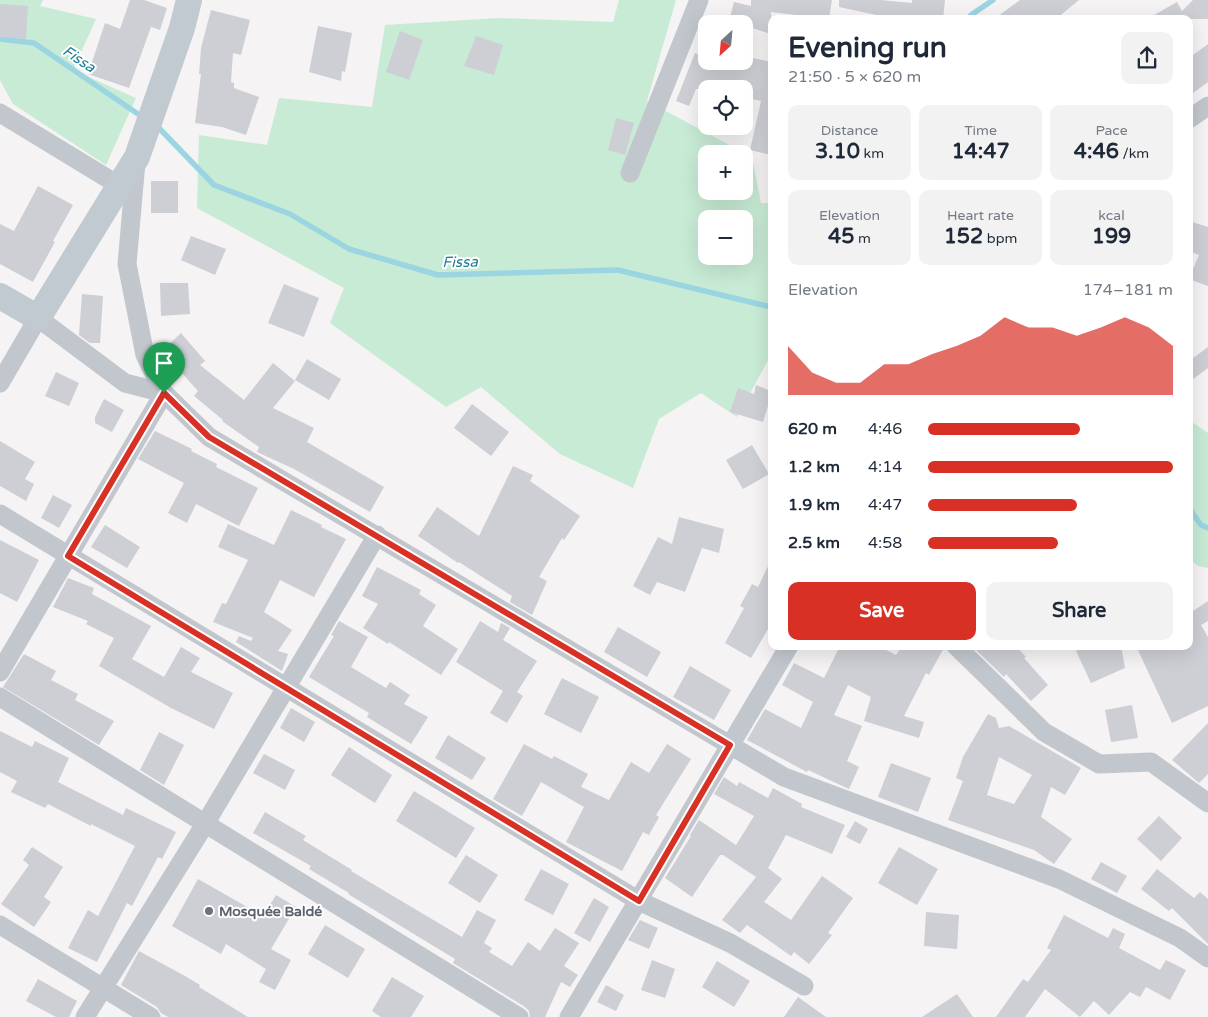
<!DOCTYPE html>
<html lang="en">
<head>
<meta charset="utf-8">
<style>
	:root { --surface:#fff; --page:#f2f2f3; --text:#1f2937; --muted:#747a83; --accent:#d93025 }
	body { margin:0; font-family:"Varela Round",sans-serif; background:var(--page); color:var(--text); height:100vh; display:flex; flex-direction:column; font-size:19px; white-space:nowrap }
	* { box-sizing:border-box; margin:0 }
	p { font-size:16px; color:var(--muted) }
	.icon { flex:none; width:28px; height:28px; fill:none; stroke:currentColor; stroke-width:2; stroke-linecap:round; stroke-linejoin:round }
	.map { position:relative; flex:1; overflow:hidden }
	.panel { position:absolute; left:768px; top:15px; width:425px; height:635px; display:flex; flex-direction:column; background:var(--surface); border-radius:10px; box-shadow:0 5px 20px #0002 }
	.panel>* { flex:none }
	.needle { width:32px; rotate:206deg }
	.fabs { position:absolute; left:698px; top:15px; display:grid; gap:10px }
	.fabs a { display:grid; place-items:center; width:55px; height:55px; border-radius:10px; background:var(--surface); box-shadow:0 5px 20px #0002; font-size:25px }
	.pin { position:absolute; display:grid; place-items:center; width:42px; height:42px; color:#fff; margin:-51px -21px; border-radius:50% 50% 50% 0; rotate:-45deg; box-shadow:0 0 5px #0007 }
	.pin .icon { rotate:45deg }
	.round { display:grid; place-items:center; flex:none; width:52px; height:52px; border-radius:10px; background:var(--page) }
	.overview { display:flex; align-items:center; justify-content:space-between; height:85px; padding:0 20px }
	h1 { font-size:28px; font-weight:700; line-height:38px }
	.stats { display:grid; grid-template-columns:repeat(3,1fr); gap:8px; height:85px; padding:5px 20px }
	.stats div { display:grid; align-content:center; border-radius:10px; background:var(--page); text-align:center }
	.stats b { font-size:21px; font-weight:700 }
	.stats small { font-size:14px; font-weight:400 }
	.stats p { font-size:14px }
	.chart { height:140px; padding:10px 20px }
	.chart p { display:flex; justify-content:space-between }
	.chart svg { width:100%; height:90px; margin-top:5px; fill:var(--accent); opacity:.7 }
	.button { display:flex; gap:10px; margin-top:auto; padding:10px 20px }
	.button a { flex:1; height:58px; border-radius:10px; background:var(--accent); color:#fff; font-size:20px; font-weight:700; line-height:58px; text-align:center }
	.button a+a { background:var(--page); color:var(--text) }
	ul { padding:0 20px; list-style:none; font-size:16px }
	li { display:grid; grid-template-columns:80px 60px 1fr; align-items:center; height:38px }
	li i { height:12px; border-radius:6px; background:var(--accent) }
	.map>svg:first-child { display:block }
	.green { fill:#c8ebd5; fill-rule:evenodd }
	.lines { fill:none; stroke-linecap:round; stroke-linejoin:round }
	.stream { stroke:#9bd5e2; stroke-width:5.5 }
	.building { fill:#cdcfd4; fill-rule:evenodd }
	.street { stroke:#c1c7cd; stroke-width:19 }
	.secondary { stroke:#c1c9d1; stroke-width:26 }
	.route-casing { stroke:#fff; stroke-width:10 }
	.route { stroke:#d93025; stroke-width:6 }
	.worship-dot { fill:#6b7280; stroke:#fff; stroke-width:2 }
	.labels { text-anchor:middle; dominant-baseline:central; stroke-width:4; stroke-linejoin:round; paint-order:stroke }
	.worship-label { font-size:14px; font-weight:bold; fill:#5b616d; stroke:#fff; text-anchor:start }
	.water-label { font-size:15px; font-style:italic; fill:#1f7f97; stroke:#fff }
</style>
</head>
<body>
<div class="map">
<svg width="1208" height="1017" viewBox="0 0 1208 1017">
	<rect width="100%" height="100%" fill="#f5f3f3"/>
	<!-- green -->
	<path class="green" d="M0,0H43L40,6L96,19L73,70L136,98L106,165L13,104L0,80Z
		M619,0H676L647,101L752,157L761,203H771V355L737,417L701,393L659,419L633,488L560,454L481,387L446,407L330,323L344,288L197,208L199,135L267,145L279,98L372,107L385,25L498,18L613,22ZM706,154H744V191H706ZM706,219H744V256H706Z
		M1189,420L1208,433V568L1198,566L1189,558Z"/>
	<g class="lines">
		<!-- stream -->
		<path class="stream" d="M969,19L971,15L993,0
			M0,39L34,43L138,114
			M158,127L214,185L290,214L349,249L438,275L618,270L771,307
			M1189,508L1201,525L1208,528"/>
	</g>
	<!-- building -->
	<path class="building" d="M130,0H144L167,8L160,30L151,27L129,88L88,74L105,23L120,29Z
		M751,0H832L829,19L771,12V34L752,28L744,24L729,21L734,2L751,6Z
		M839,0H881L912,3V0H945L943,19H881V16L839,7Z
		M1020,0H1079L1056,19H994Z
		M1193,0H1208V19H1147L1177,2L1182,11Z
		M0,4L28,6L26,39L0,37Z
		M211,10L250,20L241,55L233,53L231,82L234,83V88L259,97L246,135L222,127L195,123L201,74H199L201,48Z
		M318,26L352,33L345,72L342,71L341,81L309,72Z
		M400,31L423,40L409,80L386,72Z
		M476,36L503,45L494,75L464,66Z
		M1208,44V82L1189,96V58Z
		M695,53L706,57V61H744V56L771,62V155L750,150L761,101L744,97V89H696L689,106L676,101Z
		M616,118L634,123L625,155L608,150Z
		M151,181H178V213H151Z
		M38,186L73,205L53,241L55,242L33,282L0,264V224L14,231Z
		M1189,221L1208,227V286L1189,279L1199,255L1189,251Z
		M191,236L226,249L215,275L181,260Z
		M160,283H188L190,314L161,316Z
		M284,284L319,298L304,337L268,323Z
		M82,294L103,296L100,343H90L79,335Z
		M181,333L205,361L200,365L244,400L273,363L295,381L273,408L314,428L307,442L384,487L370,512L294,469L257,452L259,447L222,421L223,420L194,396L198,391L162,351Z
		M1208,347V368L1189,382V361Z
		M307,359L341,379L329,400L295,380Z
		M56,372L79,383L69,406L45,396Z
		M756,385L771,391V396L763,422L730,412L738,388L754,394Z
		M104,399L124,410L112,432L95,423V417Z
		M472,404L509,432L491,456L454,428Z
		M155,431L192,449L191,451L217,464L216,467L258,488L239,526L196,504L187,523L168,513L184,483L138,459Z
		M0,441L35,462L25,479L34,484L26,501L0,486Z
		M752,445L769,474L743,489L726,460Z
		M513,466L533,475L530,481L580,516L564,540L562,538L539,577L547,581L532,615L510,602L512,596L459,562L458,563L418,536L437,507L479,536Z
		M53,495L72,505L59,528L41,518Z
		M291,510L322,525L321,527L346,539L314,597L280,580L264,612L292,630L278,651L288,654L282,671L236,642L239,636L251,641L253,638L213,622L222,603L226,604L248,560L218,547L228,524L274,545Z
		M679,517L724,529L719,553L702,548L685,592L657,582L650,595L633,586L658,537L672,544Z
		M105,525L140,547L127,568L91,547Z
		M0,540L39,560L17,602L0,593Z
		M771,560V624L751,658L725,643L744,608L740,606L752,584L758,587Z
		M377,567L421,590L419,594L436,605L423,626L458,649L441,675L389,642L388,644L363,628L378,604L362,596Z
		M68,578L94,588L92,594L151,626L132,659L164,677L181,647L200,658L191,672L233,693L214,729L171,708L99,666L114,638L86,624L88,621L53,607Z
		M1208,601V621L1201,625L1208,637V706L1172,723L1136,646H1189V604L1193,611Z
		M339,621L368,637L351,667L386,688L390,682L410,695L404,704L428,717L411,744L367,717L369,713L309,677L334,636L331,635Z
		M480,621L498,632L501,623L510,628L503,640L537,661L517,692L523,696L507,723L490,713L503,691L456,662Z
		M618,627L661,652L647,677L604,652Z
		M840,646H878L896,655L902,646H945L929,675L926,673L904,716L924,722L919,738L864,721L871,697L848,685L834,715L862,726L847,761L859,767L849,789L808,770L807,772L747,740L765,709L801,728L813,702L782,685L794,663L824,678Z
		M972,646H1016L1026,657L1024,658L1048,685L1031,701L1006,674L1004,677Z
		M1087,646H1121L1125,668L1091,683L1076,651Z
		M24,654L56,671L51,680L78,694L75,700L114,721L99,745L3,687Z
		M690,666L731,690L714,720L673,697Z
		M562,678L599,697L581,733L544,714Z
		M1132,705L1138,738L1111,742L1105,710Z
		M291,708L315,722L304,742L280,728Z
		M988,714L996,718L999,728L1009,726L1081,768L1065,795L1051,787L1041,817L1072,839L1054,864L1034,850L948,820L963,781L956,778L963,757ZM999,757L1032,775L1014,804L987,795Z
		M1208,723V774L1199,783L1172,760Z
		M0,731L32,747L35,741L69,758L58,782L123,815L126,808L176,832L162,859L158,857L132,906L127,903L97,962L68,948L88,910L98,916L135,846L91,824V826L48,804L45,808L11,792L17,781L0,772Z
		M159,732L184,745L164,785L140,770Z
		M448,735L486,758L472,780L435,758Z
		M524,744L552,759L554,756L588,774L581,787L609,800L631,762L649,773L667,744L691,759L656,815L659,817L649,835L643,832L622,871L566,842L584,807L541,782L522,816L493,799Z
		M349,747L392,775L375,803L331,775Z
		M264,754L295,770L285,790L253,773Z
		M891,763L931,778L918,812L878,797Z
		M724,777L737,786L739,782L768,798L773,788L802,804L801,807L845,825L832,854L786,835L768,868L782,879L764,902L791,920L822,876L853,898L828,933L832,935L809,964L794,952L791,956L747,925L740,933L722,920L756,877L723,855H720L692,897L665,878L691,836L690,835L699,820L736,845L754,816L714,794Z
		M414,791L475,828L456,858L396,821Z
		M265,812L306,836L303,840L352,870L351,871L462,937L477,910L496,920L484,943L492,948L489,952L512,966L528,942L540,951L555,928L579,943L564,966L578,975L570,987L561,982L545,1017H530L529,1011L525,1007L453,963L455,959L348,894L349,893L309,869L311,866L253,833Z
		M1159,816L1182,838L1161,861L1137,839Z
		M855,821L868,829L860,844L846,837Z
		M32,847L63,867L44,897L51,902L34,927L1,904L29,865L23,860Z
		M899,847L938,869L917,905L878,883Z
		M466,855L498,875L480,903L448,883Z
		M1101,862L1127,876L1117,893L1091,879Z
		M541,869L569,884L553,915L524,900Z
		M1157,869L1194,898L1200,892L1208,899V944L1172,908L1169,911L1141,889Z
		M198,879L263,916L276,895L296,907L271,949L291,960L275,990L259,982L266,969L226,944L221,954L172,926Z
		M594,898L609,907L590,942L574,933Z
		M926,912L959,915L957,949L924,946Z
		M1064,915L1108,938L1113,928L1125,934L1119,948L1160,970L1166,960L1186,970L1170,1000L1146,987L1140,997L1130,992L1109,1015L1094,1001L1080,1017L1045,989L1025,1017H996L1023,979L1028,982L1051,950L1047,948Z
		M640,920L658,928L649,949L628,940Z
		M325,925L365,949L348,978L308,954Z
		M139,951L185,976L200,985L199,987L248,1017H168L161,1013L157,1007L121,985Z
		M652,960L675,969L665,998L641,990Z
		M717,961L750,981L734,1007L702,987Z
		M392,977L424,996L411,1017H381L372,1011Z
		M38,979L77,1001L69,1017H56L26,1001Z
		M606,985L624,995L616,1011L597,1002Z
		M957,994L973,1017H922Z
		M798,997L826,1017H784Z"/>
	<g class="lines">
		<!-- street -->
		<path class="street" d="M0,113L120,186
			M1189,119L1208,106
			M136,162L127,264L145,355L164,393L209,437L784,777L1059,879L1180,938L1208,958
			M630,173L699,0
			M0,383L38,318L125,383L164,393L0,672
			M0,514L639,901L730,943L804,986
			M956,646L1044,732L1099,764L1151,762L1208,803
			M0,697L519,1017
			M0,925L151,1017
			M85,1017L205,824L377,535
			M569,1017L789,646"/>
		<!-- secondary -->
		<path class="secondary" d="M0,296L38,318L137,157L182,28L189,0"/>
	</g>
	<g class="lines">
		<defs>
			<path id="route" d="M164,393L209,437L730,745L639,901L68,556Z"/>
		</defs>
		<!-- route casing -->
		<use href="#route" class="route-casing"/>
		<!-- route -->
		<use href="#route" class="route"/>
	</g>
	<!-- markers -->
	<circle class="worship-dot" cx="209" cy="911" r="5"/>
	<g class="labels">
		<!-- worship labels -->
		<g class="worship-label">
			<text x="219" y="911">Mosquée Baldé</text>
		</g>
		<!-- water labels -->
		<g class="water-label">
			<text transform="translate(79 59) rotate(34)">Fissa</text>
			<text transform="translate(460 262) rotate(-1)">Fissa</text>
		</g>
	</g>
</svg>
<div class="fabs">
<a><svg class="needle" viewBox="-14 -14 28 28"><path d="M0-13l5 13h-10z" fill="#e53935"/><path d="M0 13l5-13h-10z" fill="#747a83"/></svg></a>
<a><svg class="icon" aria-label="locate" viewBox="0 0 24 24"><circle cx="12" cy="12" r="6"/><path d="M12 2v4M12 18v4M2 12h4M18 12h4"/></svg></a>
<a>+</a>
<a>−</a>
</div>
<div class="pin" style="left:164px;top:393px;background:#1e9e55"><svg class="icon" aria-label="arrive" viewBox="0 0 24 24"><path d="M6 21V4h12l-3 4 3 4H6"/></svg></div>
<section class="panel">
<div class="overview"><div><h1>Evening run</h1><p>21:50 · 5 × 620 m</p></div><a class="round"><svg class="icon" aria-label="share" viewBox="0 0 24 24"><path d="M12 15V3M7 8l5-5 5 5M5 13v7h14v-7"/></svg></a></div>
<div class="stats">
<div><p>Distance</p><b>3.10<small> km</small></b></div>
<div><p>Time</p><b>14:47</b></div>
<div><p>Pace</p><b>4:46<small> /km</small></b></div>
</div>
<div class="stats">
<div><p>Elevation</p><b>45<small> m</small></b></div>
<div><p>Heart rate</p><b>152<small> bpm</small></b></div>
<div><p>kcal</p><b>199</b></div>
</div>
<div class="chart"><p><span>Elevation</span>174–181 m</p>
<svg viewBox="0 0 160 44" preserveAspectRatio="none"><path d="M0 44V20L10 33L20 38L30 38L40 29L50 29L60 24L70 20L80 15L90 6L100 11L110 11L120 15L130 11L140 6L150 11L160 20V44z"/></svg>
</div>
<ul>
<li><b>620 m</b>4:46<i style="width:62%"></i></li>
<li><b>1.2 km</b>4:14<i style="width:100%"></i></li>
<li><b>1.9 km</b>4:47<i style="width:61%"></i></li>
<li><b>2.5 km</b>4:58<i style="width:53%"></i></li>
</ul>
<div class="button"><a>Save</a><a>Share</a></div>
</section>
</div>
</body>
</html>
